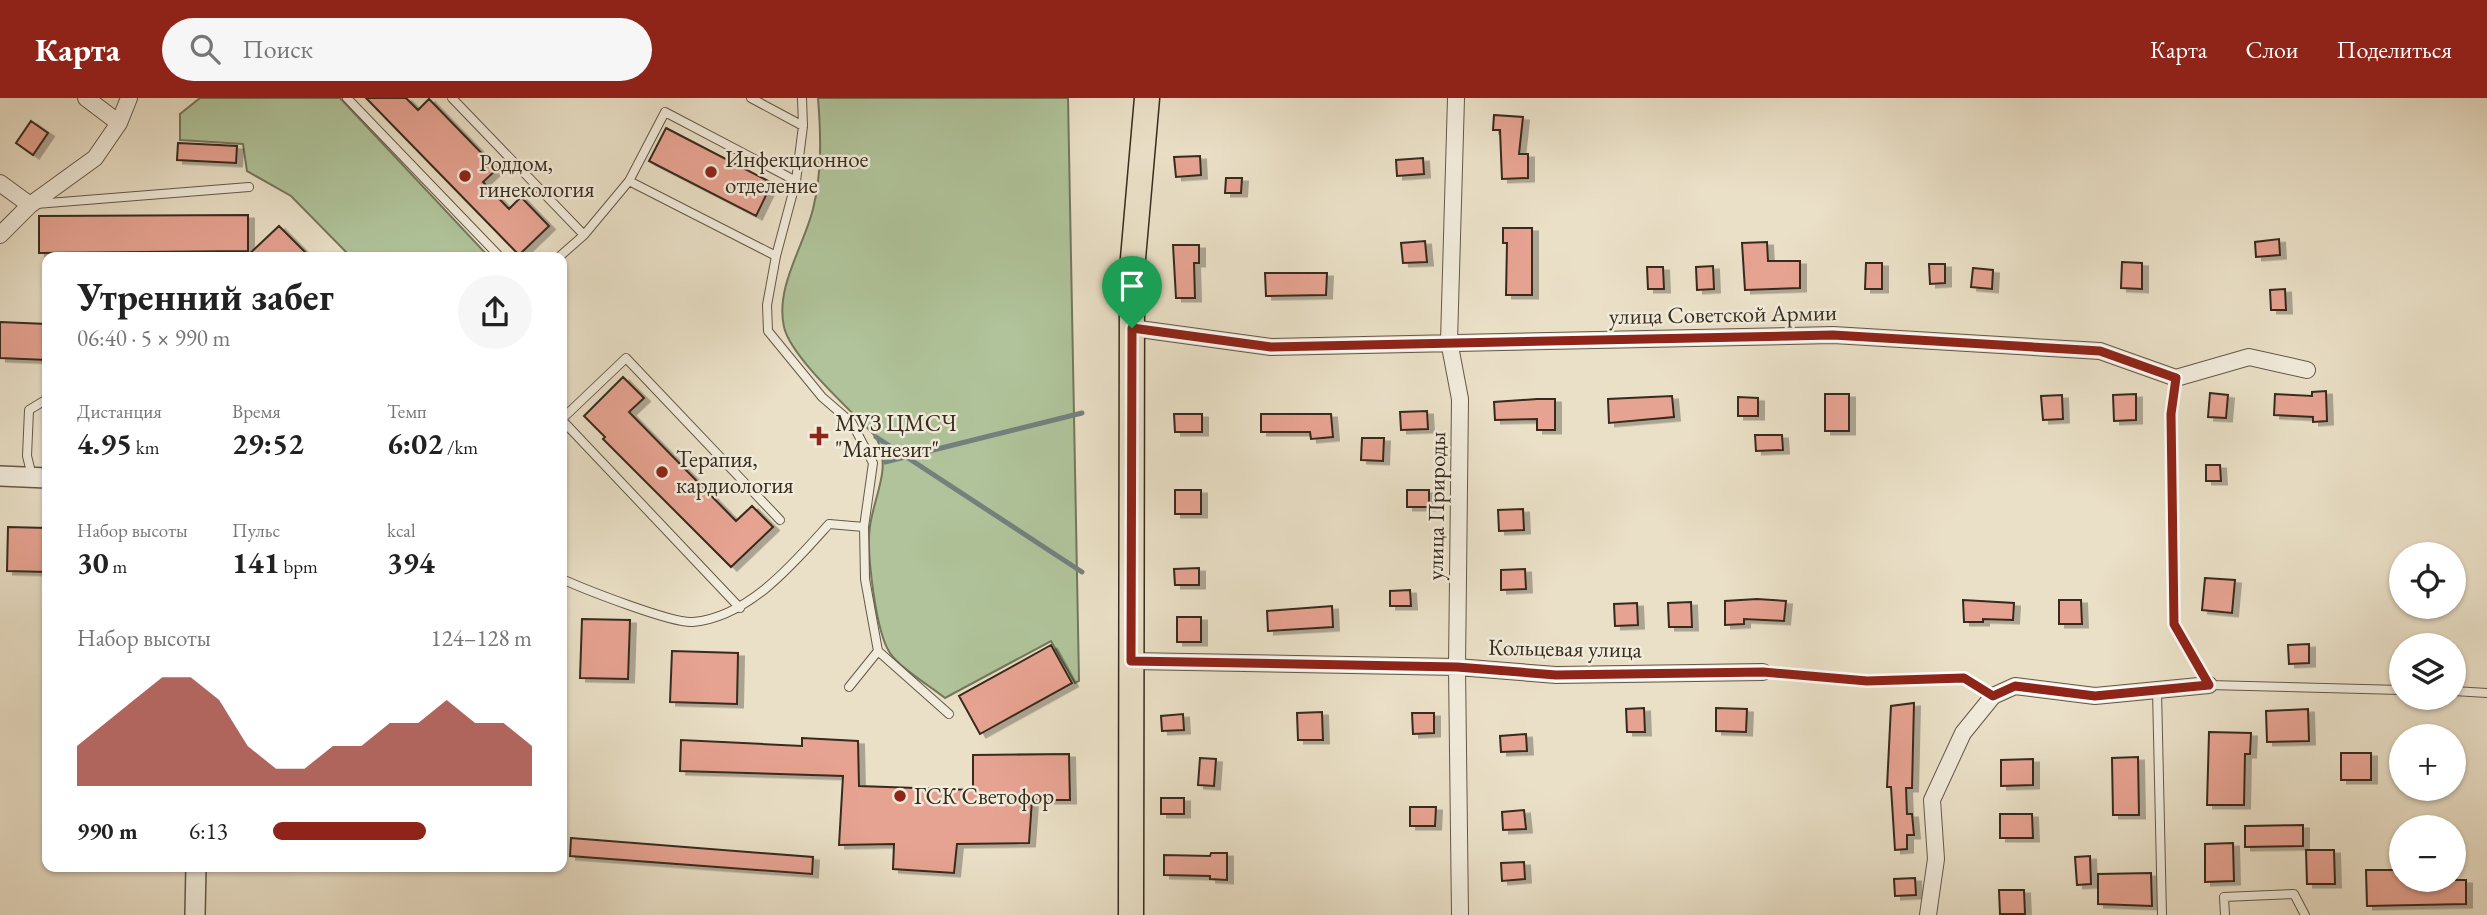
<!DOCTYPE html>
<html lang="ru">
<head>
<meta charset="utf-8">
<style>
	:root { --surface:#fff; --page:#f6f6f6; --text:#222; --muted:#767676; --accent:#8f2418 }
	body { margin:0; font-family:"EB Garamond",serif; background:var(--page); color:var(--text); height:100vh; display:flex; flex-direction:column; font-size:26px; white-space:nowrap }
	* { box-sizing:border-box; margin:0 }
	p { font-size:23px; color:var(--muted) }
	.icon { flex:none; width:38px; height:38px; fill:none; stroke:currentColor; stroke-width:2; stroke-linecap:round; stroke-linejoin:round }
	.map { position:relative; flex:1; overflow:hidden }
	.side { position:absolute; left:42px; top:154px; width:525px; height:620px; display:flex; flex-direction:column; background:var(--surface); border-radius:14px; box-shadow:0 2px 5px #0004 }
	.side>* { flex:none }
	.controls { position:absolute; left:2389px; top:444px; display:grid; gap:14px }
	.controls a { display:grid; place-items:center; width:77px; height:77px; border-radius:50%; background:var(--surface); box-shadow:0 2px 5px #0004; font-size:35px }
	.pin { position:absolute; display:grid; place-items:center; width:60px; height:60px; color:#fff; margin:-72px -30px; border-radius:50% 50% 50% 0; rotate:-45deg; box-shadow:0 0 7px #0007 }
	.pin .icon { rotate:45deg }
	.round { display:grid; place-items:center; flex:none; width:74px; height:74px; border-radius:37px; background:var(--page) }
	.overview { display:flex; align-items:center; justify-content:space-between; height:119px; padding:0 35px }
	h1 { font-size:38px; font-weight:700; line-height:52px }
	.metrics { display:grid; grid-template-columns:repeat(3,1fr); gap:10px; height:119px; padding:7px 35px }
	.metrics div { display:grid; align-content:center }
	.metrics b { font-size:30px; font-weight:700 }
	.metrics small { font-size:19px; font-weight:400 }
	.metrics p { font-size:19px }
	.chart { height:196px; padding:14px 35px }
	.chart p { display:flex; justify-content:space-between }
	.chart svg { width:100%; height:126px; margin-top:7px; fill:var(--accent); opacity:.7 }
	ul { padding:0 35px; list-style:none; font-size:23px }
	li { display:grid; grid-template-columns:112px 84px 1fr; align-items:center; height:52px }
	li i { height:18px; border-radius:9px; background:var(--accent) }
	header { display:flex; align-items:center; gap:42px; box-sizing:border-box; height:98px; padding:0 35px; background:var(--accent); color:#fff }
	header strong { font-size:33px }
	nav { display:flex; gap:38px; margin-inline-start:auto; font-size:24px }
	.search { width:490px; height:63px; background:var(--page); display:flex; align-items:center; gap:18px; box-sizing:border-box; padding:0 24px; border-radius:38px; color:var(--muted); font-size:26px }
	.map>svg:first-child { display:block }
	.green { fill:#b0c39a; stroke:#74775b; stroke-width:2 }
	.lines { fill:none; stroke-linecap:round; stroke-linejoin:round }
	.stream { stroke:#73817e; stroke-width:5 }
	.building { fill:#e7a392; stroke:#372b1c; stroke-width:2; filter:url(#shadow) }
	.service-casing { stroke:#645847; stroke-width:10 }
	.minor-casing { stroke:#645847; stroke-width:18 }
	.tertiary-casing { stroke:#645847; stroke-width:22 }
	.primary-casing { stroke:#372b1c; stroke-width:27 }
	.service { stroke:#f1ebdb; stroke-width:8 }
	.minor { stroke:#f1ebdb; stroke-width:16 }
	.tertiary { stroke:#f1ebdb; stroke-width:19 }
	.primary { stroke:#eae0c7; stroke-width:24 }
	.route-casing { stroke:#fff; stroke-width:14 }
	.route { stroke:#8f2418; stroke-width:9 }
	.poi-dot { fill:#8f2418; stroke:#f1ebdb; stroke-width:2.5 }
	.labels { text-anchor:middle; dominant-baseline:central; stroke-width:5; stroke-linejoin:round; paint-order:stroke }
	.poi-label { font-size:23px; fill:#372b1c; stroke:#f1ebdb; text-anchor:start }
	.street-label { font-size:23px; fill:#372b1c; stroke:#f1ebdb }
</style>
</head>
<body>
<header>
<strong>Карта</strong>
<div class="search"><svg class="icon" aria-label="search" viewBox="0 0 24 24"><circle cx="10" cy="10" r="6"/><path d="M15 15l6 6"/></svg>Поиск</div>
<nav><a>Карта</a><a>Слои</a><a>Поделиться</a></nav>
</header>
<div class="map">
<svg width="2487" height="817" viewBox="0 0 2487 817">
	<defs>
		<filter id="shadow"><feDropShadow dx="6" dy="3.5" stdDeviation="0" flood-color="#0004"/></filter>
	</defs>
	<rect width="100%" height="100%" fill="#eae0c7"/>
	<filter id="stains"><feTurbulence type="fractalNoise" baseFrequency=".00286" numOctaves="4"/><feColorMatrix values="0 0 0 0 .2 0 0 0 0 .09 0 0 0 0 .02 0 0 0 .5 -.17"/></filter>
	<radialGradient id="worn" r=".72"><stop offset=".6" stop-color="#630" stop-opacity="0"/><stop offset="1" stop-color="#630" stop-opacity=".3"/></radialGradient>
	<!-- green -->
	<path class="green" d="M200,0H340L489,159H351L291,98L247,73L243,46L180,42V16Z
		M818,0H1068L1079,583L1075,585L1051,543L945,600C930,588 900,570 890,555C876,535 866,453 870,428C875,394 892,371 876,339C853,314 791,260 784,229C775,189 804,148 813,111C822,75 821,37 818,0Z"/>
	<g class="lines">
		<!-- stream -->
		<path class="stream" d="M876,339L1082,474
			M885,364L1082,315"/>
	</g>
	<!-- building -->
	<path class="building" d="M366,0H406L418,12L429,1L497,71L483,84L509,111L521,99L549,128L519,157Z
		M1494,17L1523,19L1519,56H1528V80L1502,81L1500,32H1493Z
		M31,23L48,35L33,57L16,45Z
		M666,30L772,85L756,118L649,63Z
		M178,45L237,48L236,65L177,62Z
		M1200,58L1201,77L1176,79L1174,59Z
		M1423,60L1424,76L1397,78L1396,62Z
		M1226,80H1242L1241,95H1225Z
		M248,117V153L39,155V118Z
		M279,128L310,159H246Z
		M1503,130H1532V197H1506L1507,145H1503Z
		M2279,141L2280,157L2256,159L2255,144Z
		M1425,143L1427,164L1403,165L1401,145Z
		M1767,144L1768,163H1800V190L1745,192L1742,145Z
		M1173,147H1199V165H1194L1195,200H1176Z
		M2122,164L2142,165V191L2121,190Z
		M1866,165H1882V191H1865Z
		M1929,166H1945V185L1930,186Z
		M1713,168L1714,191L1697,192L1696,169Z
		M1647,169H1663L1664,191H1648Z
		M1973,170L1993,172L1992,191L1971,189Z
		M1265,175H1327L1326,197L1266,198Z
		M2285,191L2286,212H2271L2270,192Z
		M0,224L47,226V262L0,260Z
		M623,279L644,300L629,314L736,423L752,408L773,429L731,469L603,341L605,339L584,318Z
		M2326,293L2327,323L2313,324V319L2274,317L2275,296L2312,298V294Z
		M2210,295L2228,297L2226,320L2208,319Z
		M1825,296H1849V333H1825Z
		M2136,296V322L2114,323L2113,297Z
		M2062,297L2063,321L2043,322L2041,298Z
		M1672,298L1674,319L1609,325L1608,301Z
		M1738,299L1758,300V318H1738Z
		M1537,301H1555V332H1537V321L1495,322L1494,304Z
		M1427,313L1428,331L1401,332L1400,314Z
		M1174,316H1202V334H1175Z
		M1261,316H1331L1333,339L1311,341L1310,334H1261Z
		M1755,337H1782L1783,352L1756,353Z
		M1362,340H1384L1383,363L1361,362Z
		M2206,367H2220L2221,383H2206Z
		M1175,392H1201V416H1175Z
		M1407,392H1429V409H1407Z
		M1523,411L1524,432L1499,433L1498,412Z
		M8,429L47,430V474L7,473Z
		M1199,470V487H1175L1174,471Z
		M1525,471L1526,491L1501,492V472Z
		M2205,480L2235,482L2232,515L2202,512Z
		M1410,492L1411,508H1390V493Z
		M1757,501L1786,503L1784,523L1744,521V526L1725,527V503Z
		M1963,502L2014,505L2013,522L1983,521V524H1964Z
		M2059,502H2081L2082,526H2059Z
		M1691,504L1692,529H1669L1668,505Z
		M1637,505L1638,527L1615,528L1614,506Z
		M1332,508L1333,529L1268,533L1267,513Z
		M1177,519H1201V544H1177Z
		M582,521L630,522L628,581L580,580Z
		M2309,546V565L2289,566L2288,547Z
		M1051,547L1072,585L980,636L959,598Z
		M672,553L738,555L737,606L670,604Z
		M1914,605L1912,690H1906L1907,716H1912L1914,737H1907V751L1895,752L1891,689H1887L1891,608Z
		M1644,610L1645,634H1627L1626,611Z
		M1716,610L1747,611L1746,634L1716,633Z
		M2308,611L2309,643L2267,644L2266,613Z
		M1322,614L1323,642H1298L1297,615Z
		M1412,615H1434V635L1413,636Z
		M1183,616L1184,632L1162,633L1161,618Z
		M2209,634L2251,635L2250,656H2245L2244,707H2207Z
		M1526,636L1527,653L1501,654L1500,638Z
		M802,640L858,643L859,688L973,692V657L1069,656L1070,702H1032L1029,745L957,746L954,775L893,771L894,746L839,747L843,678L680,673L681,642L802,648Z
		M2341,655H2371V682H2341Z
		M2138,659L2139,717H2113L2112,660Z
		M1200,660L1216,661L1214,688L1198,687Z
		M2033,661V687L2001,688V662Z
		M1161,700H1184V716H1161Z
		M1410,709H1436L1435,728H1410Z
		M1524,712L1526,731L1503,732L1502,714Z
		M2000,716H2032L2033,740H2000Z
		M2303,727V748L2245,749V728Z
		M571,740L813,759L812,776L570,758Z
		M2233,745L2234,783L2205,784V746Z
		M2306,752H2334L2335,786H2307Z
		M1211,755H1227V782L1210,781V778L1164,777V757L1210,758Z
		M2090,758L2091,786L2077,787L2075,759Z
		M1524,764L1525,781L1502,783L1501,765Z
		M2366,772H2401V782H2466V806L2367,808Z
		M2151,775L2152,808L2098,806V776Z
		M1915,780L1916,797L1895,798L1894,781Z
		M1999,792H2024L2025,816H2000Z"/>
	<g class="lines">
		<defs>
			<path id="service" d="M347,0L500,159
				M452,0L584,137L629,83L665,14L796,83
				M751,0L803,28
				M629,83L776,158
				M36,106L249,89
				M559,159L584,137
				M2176,280L2170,316L2174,526L2209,587L2401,592
				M562,321L626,260L780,422
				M562,322L740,510
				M32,378L27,358L29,312L47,301
				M864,429L865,481L878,553L949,616
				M562,481C584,491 673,526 693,524C749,519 794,465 829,426L864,429L873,365L852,325L822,299L768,233L767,207L776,158L796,83L803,28L802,0
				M1763,574L1867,583L1964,580L1993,598
				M849,589L878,553
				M2157,592L2162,817
				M2454,593L2487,595
				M2225,817L2224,799L2294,796L2305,817"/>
			<path id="minor" d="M86,0L119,25
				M1456,0L1449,243L1460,301L1457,569L1460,817
				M0,85L30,107
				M0,137L30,107L95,60L119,25L129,0
				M1132,230L1271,249L1833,237L2100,253L2176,280L2249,259L2307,272
				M1131,563L1457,569L1556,577L1763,574
				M1928,817L1936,761L1932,702L1963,635L1993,598L2015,588L2095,598L2209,587"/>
			<path id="tertiary" d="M0,378L47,380
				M195,817L196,768"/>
			<path id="primary" d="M1131,817L1132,172L1147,0"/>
		</defs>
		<!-- service casing -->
		<use href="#service" class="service-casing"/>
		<!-- minor casing -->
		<use href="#minor" class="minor-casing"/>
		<!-- tertiary casing -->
		<use href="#tertiary" class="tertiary-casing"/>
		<!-- primary casing -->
		<use href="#primary" class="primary-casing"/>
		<!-- service -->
		<use href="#service" class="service"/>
		<!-- minor -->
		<use href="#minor" class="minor"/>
		<!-- tertiary -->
		<use href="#tertiary" class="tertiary"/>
		<!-- primary -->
		<use href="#primary" class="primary"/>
	</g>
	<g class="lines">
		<defs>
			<path id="route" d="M1132,230L1271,249L1833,237L2100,253L2176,280L2171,316L2174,526L2209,587L2095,598L2015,588L1993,598L1964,580L1867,583L1763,574L1556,577L1457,569L1131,563Z"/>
		</defs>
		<!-- route casing -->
		<use href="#route" class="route-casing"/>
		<!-- route -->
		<use href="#route" class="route"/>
	</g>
	<!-- markers -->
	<g class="poi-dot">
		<circle cx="711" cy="74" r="7"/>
		<circle cx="465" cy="78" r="7"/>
		<path d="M815.5 327.5h7v7h7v7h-7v7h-7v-7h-7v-7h7z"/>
		<circle cx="662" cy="374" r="7"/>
		<circle cx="900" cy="698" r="7"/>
	</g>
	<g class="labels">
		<!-- poi labels -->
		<g class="poi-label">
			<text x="725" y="61">Инфекционное<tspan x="725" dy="26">отделение</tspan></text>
			<text x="479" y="65">Роддом,<tspan x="479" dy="26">гинекология</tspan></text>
			<text x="835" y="325">МУЗ ЦМСЧ<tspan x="835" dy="26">"Магнезит"</tspan></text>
			<text x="676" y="361">Терапия,<tspan x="676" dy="26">кардиология</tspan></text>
			<text x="914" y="698">ГСК Светофор</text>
		</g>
		<!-- street labels -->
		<g class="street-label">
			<text transform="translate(1723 216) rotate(-1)">улица Советской Армии</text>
			<text transform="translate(1436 408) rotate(-89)">улица Природы</text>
			<text transform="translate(1565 550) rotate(1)">Кольцевая улица</text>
		</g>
	</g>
	<rect width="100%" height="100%" filter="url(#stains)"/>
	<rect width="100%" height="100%" fill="url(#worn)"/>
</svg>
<div class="controls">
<a><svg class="icon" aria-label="locate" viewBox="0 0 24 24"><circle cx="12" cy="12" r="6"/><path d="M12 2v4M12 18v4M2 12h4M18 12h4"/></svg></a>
<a><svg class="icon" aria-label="layers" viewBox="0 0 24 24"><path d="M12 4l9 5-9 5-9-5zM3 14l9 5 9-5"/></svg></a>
<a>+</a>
<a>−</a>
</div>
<div class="pin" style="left:1132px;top:230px;background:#1e9e55"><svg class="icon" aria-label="arrive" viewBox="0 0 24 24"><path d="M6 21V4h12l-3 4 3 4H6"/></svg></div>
<section class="side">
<div class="overview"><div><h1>Утренний забег</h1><p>06:40 · 5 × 990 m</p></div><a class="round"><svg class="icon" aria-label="share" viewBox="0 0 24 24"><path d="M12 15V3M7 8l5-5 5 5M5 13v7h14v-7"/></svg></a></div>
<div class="metrics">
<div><p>Дистанция</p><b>4.95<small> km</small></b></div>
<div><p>Время</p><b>29:52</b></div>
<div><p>Темп</p><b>6:02<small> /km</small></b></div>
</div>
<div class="metrics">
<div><p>Набор высоты</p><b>30<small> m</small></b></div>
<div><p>Пульс</p><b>141<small> bpm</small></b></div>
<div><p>kcal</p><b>394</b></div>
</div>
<div class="chart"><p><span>Набор высоты</span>124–128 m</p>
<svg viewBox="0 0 160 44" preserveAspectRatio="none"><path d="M0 44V30L10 22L20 14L30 6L40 6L50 14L60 30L70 38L80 38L90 30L100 30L110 22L120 22L130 14L140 22L150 22L160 30V44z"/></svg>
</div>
<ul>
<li><b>990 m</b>6:13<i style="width:59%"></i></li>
</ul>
</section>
</div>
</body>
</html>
